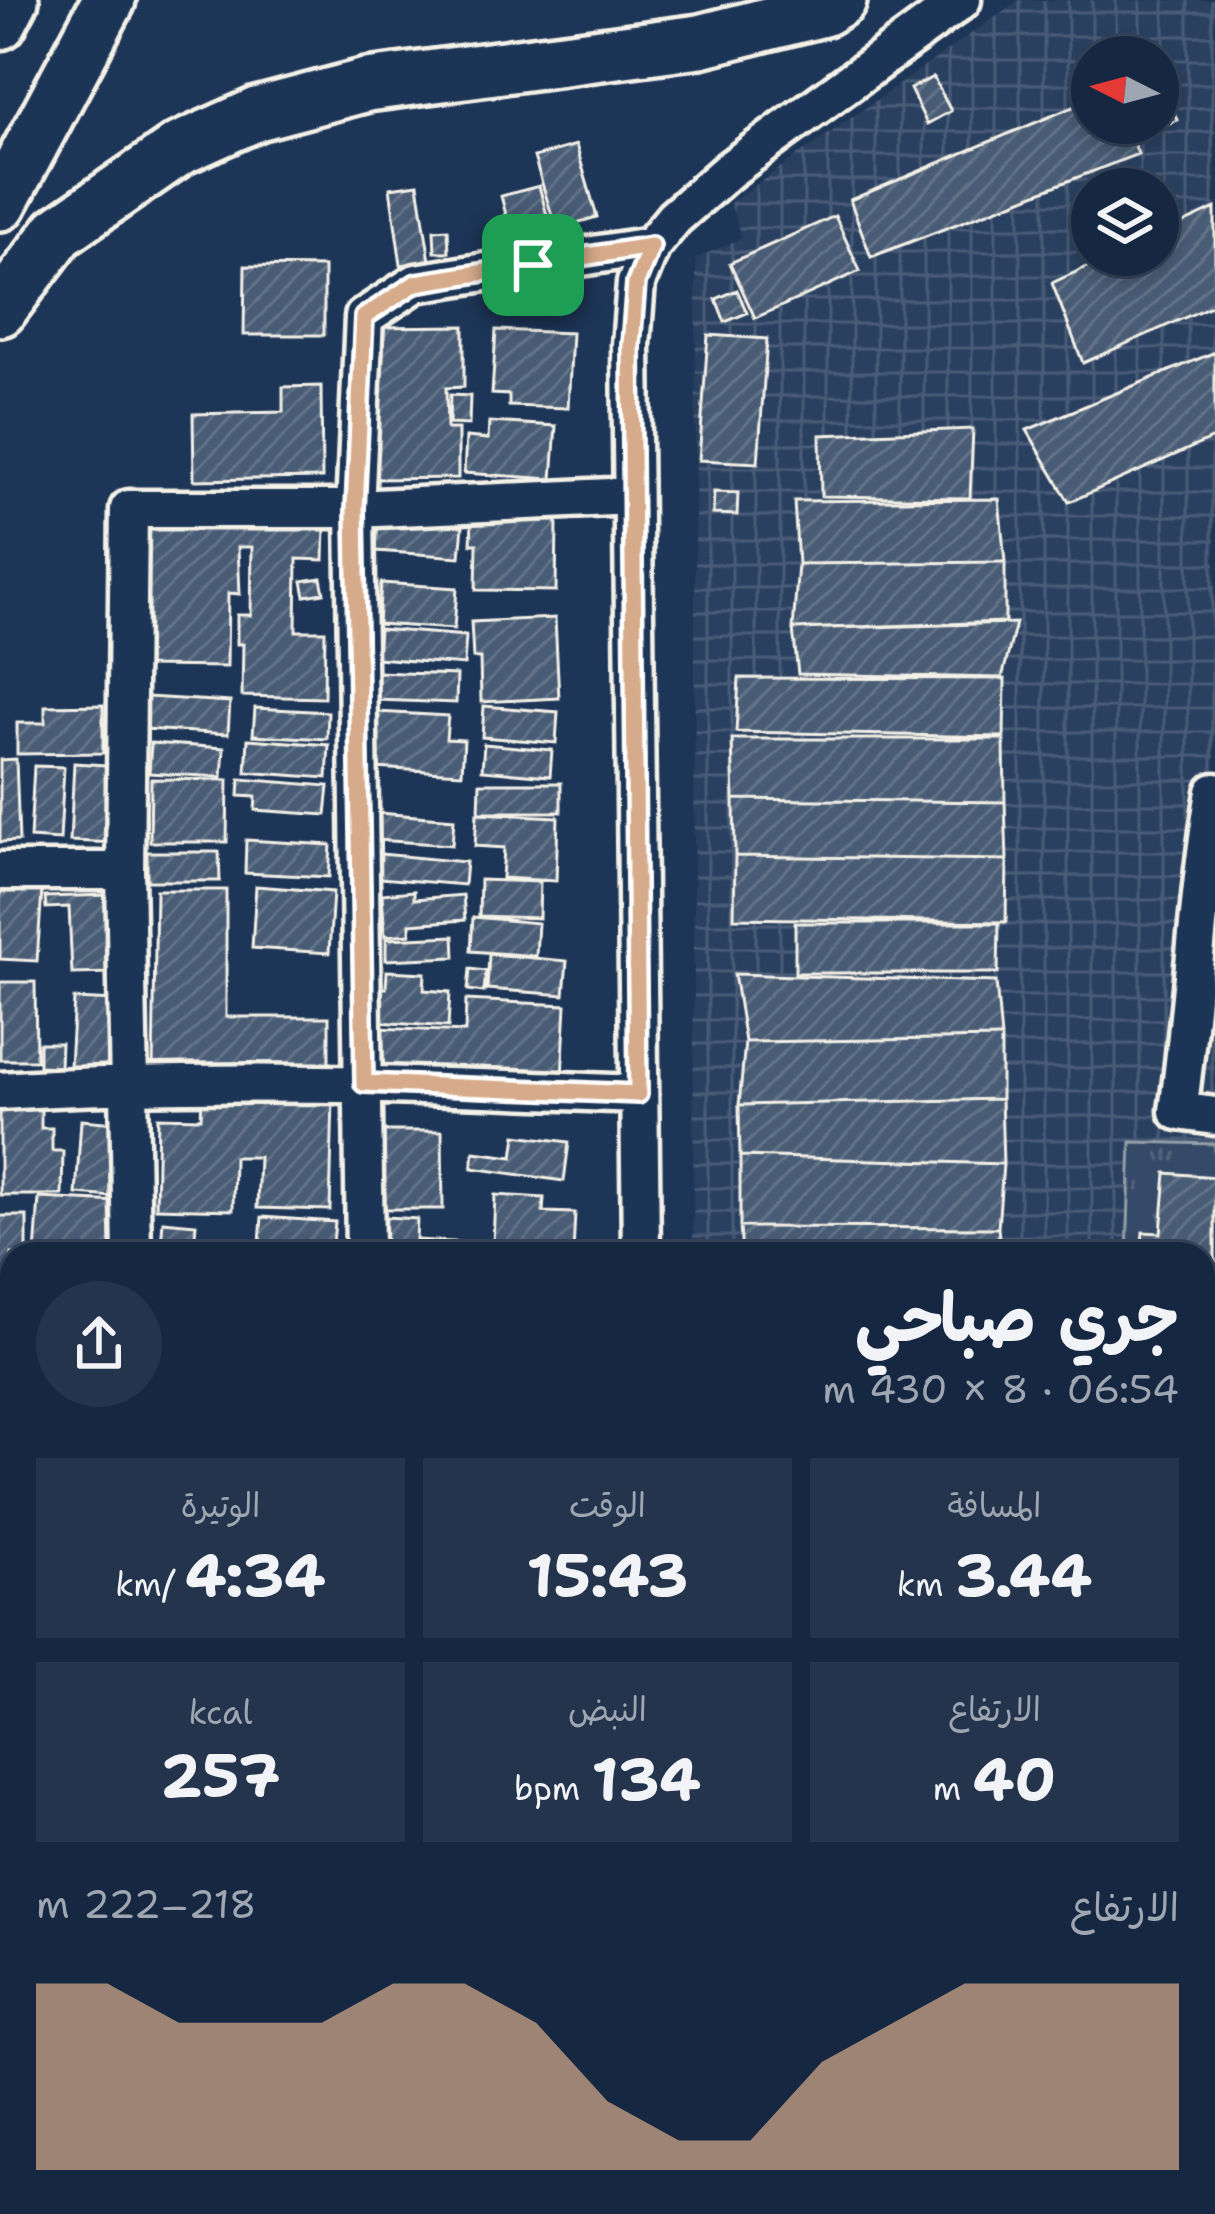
<!DOCTYPE html>
<html lang="ar">
<head>
<meta charset="utf-8">
<style>
	:root { --surface:#162841; --page:#23344c; --text:#f1f3f6; --muted:#9ea6b1; --line:#35445a; --accent:#d6ab8b }
	body { margin:0; font-family:"Shantell Sans","Playpen Sans Arabic",sans-serif; background:var(--page); color:var(--text); direction:rtl; height:100vh; display:flex; flex-direction:column; font-size:45px; white-space:nowrap }
	* { box-sizing:border-box; margin:0 }
	p { font-size:39px; color:var(--muted) }
	.icon { flex:none; width:66px; height:66px; fill:none; stroke:currentColor; stroke-width:2; stroke-linecap:round; stroke-linejoin:round }
	.map { position:relative; flex:1; overflow:hidden; direction:ltr }
	.drawer { position:absolute; left:0px; top:1242px; width:1215px; height:972px; display:flex; flex-direction:column; background:var(--surface); border-radius:36px 36px 0 0; box-shadow:0 6px 18px #0003,0 0 0 3px var(--line); direction:rtl }
	.drawer>* { flex:none }
	.needle { width:78px; rotate:276deg }
	.tools { position:absolute; left:1071px; top:36px; display:grid; gap:24px }
	.tools a { display:grid; place-items:center; width:108px; height:108px; border-radius:50%; background:var(--surface); box-shadow:0 6px 18px #0003,0 0 0 3px var(--line); font-size:60px }
	.pin { position:absolute; display:grid; place-items:center; width:102px; height:102px; color:#fff; margin:-51px; border-radius:24px; box-shadow:0 6px 18px #0006 }
	.round { display:grid; place-items:center; flex:none; width:126px; height:126px; border-radius:63px; background:var(--page) }
	.head { display:flex; align-items:center; justify-content:space-between; height:204px; padding:0 36px }
	h1 { font-size:66px; font-weight:700; line-height:90px }
	.stats { display:grid; grid-template-columns:repeat(3,1fr); gap:18px; height:204px; padding:12px 36px }
	.stats div { display:grid; align-content:center; border-radius:0px; background:var(--page); text-align:center }
	.stats b { font-size:60px; font-weight:700 }
	.stats small { font-size:33px; font-weight:400 }
	.stats p { font-size:33px }
	.chart { height:336px; padding:24px 36px }
	.chart p { display:flex; justify-content:space-between }
	.chart svg { width:100%; height:216px; margin-top:12px; fill:var(--accent); opacity:.7 }
	.map>svg:first-child { display:block }
	.industrial { fill:url(#industrial-grid); fill-rule:evenodd }
	.park { fill:url(#park-tufts); stroke:#949ea8; stroke-width:3 }
	.building { fill:url(#building-hatch); stroke:#f4f1e8; stroke-width:3 }
	.lines { fill:none; stroke-linecap:round; stroke-linejoin:round }
	.minor-casing { stroke:#f4f1e8; stroke-width:45 }
	.highway-casing { stroke:#f4f1e8; stroke-width:60 }
	.minor { stroke:#1d3557; stroke-width:36 }
	.highway { stroke:#1d3557; stroke-width:51 }
	.route-casing { stroke:#fff; stroke-width:24 }
	.route { stroke:#d6ab8b; stroke-width:15 }
</style>
</head>
<body>
<div class="map">
<svg width="1215" height="2214" viewBox="0 0 1215 2214">
	<defs>
		<pattern id="industrial-grid" width="8" height="8" patternUnits="userSpaceOnUse" patternTransform="scale(3)"><rect width="8" height="8" fill="#2a4060"/><path d="M0 4h8M4 0v8" fill="none" stroke="#4a5c77"/></pattern>
		<pattern id="park-tufts" width="24" height="20" patternUnits="userSpaceOnUse" patternTransform="scale(3)"><rect width="24" height="20" fill="#354a67"/><path d="M3 7l-1-3M5 7V3M7 7l1-3M15 17l-1-3M17 17v-4M19 17l1-3" fill="none" stroke="#53657d"/></pattern>
		<pattern id="building-hatch" width="6" height="6" patternUnits="userSpaceOnUse" patternTransform="scale(3)"><rect width="6" height="6" fill="#485b74"/><path d="M-1 1l2-2M0 6l6-6M5 7l2-2" fill="none" stroke="#637388"/></pattern>
	</defs>
	<rect width="100%" height="100%" fill="#1d3557"/>
	<filter id="ink" filterUnits="userSpaceOnUse"><feTurbulence type="fractalNoise" baseFrequency=".00833" numOctaves="2"/><feDisplacementMap in="SourceGraphic" scale="24" xChannelSelector="R" yChannelSelector="G"/><feConvolveMatrix kernelMatrix="1 2 1 2 8 2 1 2 1" color-interpolation-filters="sRGB"/></filter>
	<g filter="url(#ink)">
		<!-- industrial -->
		<path class="industrial" d="M1019,0H1215V2158L1203,2145V1254H693L696,258L742,238L730,203ZM1092,57H1158V123H1092ZM1092,189H1158V255H1092Z"/>
		<!-- park -->
		<path class="park" d="M1131,1142L1215,1144V1327L1203,1326V1254H1127Z"/>
		<!-- building -->
		<path class="building" d="M1158,72L1177,120L1123,141L1116,123H1158Z
			M933,77L951,111L927,124L910,89Z
			M1092,99V123H1126L1138,154L871,257L850,200Z
			M576,145L597,217L556,229L534,157Z
			M418,184L430,261L401,265L390,188Z
			M539,186L550,226L512,237L501,196Z
			M1215,208V304L1083,363L1052,283L1113,255H1158V235Z
			M835,216L860,271L755,318L730,263Z
			M448,229L449,252H435L434,230Z
			M245,266L324,267V335H244Z
			M737,290L747,313L725,322L716,299Z
			M464,326V387L446,388L447,429H458V478L374,479L372,327Z
			M496,330L572,333L568,408L509,406V395L492,394Z
			M708,335L767,339L758,463L699,460Z
			M1215,352V437L1069,502L1027,430Z
			M321,386L322,478L194,480L193,414L283,412V387Z
			M450,395L470,396L469,425L449,424Z
			M489,422L556,426L552,479L464,473L466,437L488,439Z
			M973,429L970,498L821,496L820,435Z
			M714,492L738,493L737,515L713,514Z
			M999,499L1005,562L798,564L794,501Z
			M378,520L463,526L460,557L376,551Z
			M472,520L557,521L556,591L476,590L477,544H471Z
			M149,523L325,526L324,560L297,559L296,631H325L324,698L242,696L243,644H237V615H251L252,547H238L240,594L228,593L227,667L147,666Z
			M1005,562V622L793,629L798,564Z
			M321,578L324,593L305,596L302,581Z
			M381,583L457,588L454,629L378,624Z
			M555,618L559,698L481,702L480,658H473L471,622Z
			M1016,623L1002,678L798,674L793,629Z
			M379,629L466,636L464,665L377,658Z
			M377,672L457,675L456,703L376,700Z
			M739,678L1005,679L1004,737L736,732Z
			M147,697L230,702L228,734L145,729Z
			M103,705V753L17,754V723H45V706Z
			M484,706L558,712L556,743L482,737Z
			M255,708L328,712L327,739L253,735Z
			M377,712L448,716L446,739L464,740L462,773L374,768Z
			M248,739L329,745L327,778L246,772Z
			M732,739H1004L1005,802L734,799Z
			M151,743L224,748L222,777L149,773Z
			M484,744L552,750L550,776L482,770Z
			M16,759L19,841L0,842V760Z
			M74,763L121,766L117,843L70,841Z
			M34,766L64,767L60,840L30,838Z
			M151,779L228,780L227,842H150Z
			M240,779L329,786L326,815L255,810L256,797L239,796Z
			M480,783H561V812H479Z
			M734,799L1005,802L1007,860L735,856Z
			M378,813L454,819L452,845L376,840Z
			M477,813L558,817L556,881L502,878L504,848L475,846Z
			M246,840L331,845L329,877L245,873Z
			M147,852H219L220,881H147Z
			M381,854L466,862L464,885L379,878Z
			M735,856L1007,860L1006,922L734,918Z
			M480,880L540,882L539,918L479,916Z
			M256,886L333,892L329,953L252,948Z
			M0,887L42,890L37,961L0,959Z
			M156,890H226V1017H329V1068H153Z
			M414,891V899L463,895L465,920L410,924V934L385,936L382,894Z
			M110,895L113,973L72,974L69,907L46,908L45,897Z
			M473,917L538,923L536,956L471,951Z
			M795,923H999L998,973H795Z
			M454,936L455,957L386,960V939Z
			M489,954L567,961L564,995L487,989Z
			M470,969L486,971L484,992L468,990Z
			M387,971L425,973L424,990L450,992L448,1027L379,1022L381,988H386Z
			M734,974L996,982L1001,1038L745,1042Z
			M0,982H35L36,1060H0Z
			M74,999L116,1001L112,1068L70,1066Z
			M466,1000L566,1005L562,1077L377,1069L379,1028L465,1032Z
			M1001,1038V1099L739,1105L745,1042Z
			M39,1043H61L60,1067L39,1066Z
			M202,1095L333,1098L330,1210L257,1208L259,1157H234L233,1210L156,1208L158,1117L201,1118Z
			M1001,1099L1003,1164L740,1156L739,1105Z
			M0,1105H41V1128H52V1151H63L62,1195H0Z
			M81,1120L118,1123L112,1197L76,1194Z
			M381,1131H442L443,1209H383Z
			M516,1135L569,1142L564,1181L472,1168L474,1152L513,1157Z
			M740,1156L1003,1164L998,1228L740,1227Z
			M1166,1173L1215,1177V1319L1203,1318V1254H1141L1143,1232L1161,1233Z
			M495,1195L544,1198L543,1212L575,1213L573,1254H482L483,1243L493,1244Z
			M39,1198L119,1202L117,1254H35Z
			M0,1216H27V1254H12V1289L0,1288Z
			M262,1217L335,1222L332,1254H259Z
			M386,1217L417,1219L416,1240L470,1243L469,1254H384Z
			M163,1221L196,1224L194,1247L161,1245Z
			M740,1227L998,1228L1001,1254H742Z
			M153,1248L223,1251V1254H153Z
			M0,1345H12V1415H0Z
			M12,1677V1814H0V1678Z
			M0,1867H12V1993L0,1994Z
			M0,2005H12V2042L4,2043V2028H0L2,2058L12,2057V2164L0,2165Z
			M5,2182H12V2202H60V2214H44V2202L32,2203V2214H0V2187H5Z
			M76,2202H148V2214H76Z
			M189,2202H267V2212L190,2214Z
			M299,2202H330V2214H299Z
			M528,2202H606V2214H529Z
			M688,2202H815L826,2214H689Z"/>
		<g class="lines">
			<defs>
				<path id="minor" d="M1215,792C1197,898 1193,1005 1178,1111L1215,1116
					M0,871H125
					M0,1091C213,1077 425,1085 638,1094
					M132,1254L125,871L129,509H355L632,496
					M365,1254L355,509L364,317L416,283L651,246
					M641,1254L631,345L636,283L651,246L674,218L729,170L962,0
					M0,1319H12
					M0,1574L12,1581
					M172,2202V2214
					M413,2202V2214
					M869,2202L880,2214
					M1102,2202L1113,2214
					M654,2214L655,2202
					M958,2214L971,2202"/>
				<path id="highway" d="M0,23L12,0
					M0,204L109,0
					M0,310L59,232L179,149L257,114L367,85L700,41L823,10L840,0"/>
			</defs>
			<!-- minor casing -->
			<use href="#minor" class="minor-casing"/>
			<!-- highway casing -->
			<use href="#highway" class="highway-casing"/>
			<!-- minor -->
			<use href="#minor" class="minor"/>
			<!-- highway -->
			<use href="#highway" class="highway"/>
		</g>
	</g>
	<g class="lines" filter="url(#ink)">
		<defs>
			<path id="route" d="M651,246L636,283L631,345L638,1094L364,1083L355,509L364,317L416,283Z"/>
		</defs>
		<!-- route casing -->
		<use href="#route" class="route-casing"/>
		<!-- route -->
		<use href="#route" class="route"/>
	</g>
</svg>
<div class="tools">
<a><svg class="needle" viewBox="-14 -14 28 28"><path d="M0-13l5 13h-10z" fill="#e53935"/><path d="M0 13l5-13h-10z" fill="#9ea6b1"/></svg></a>
<a><svg class="icon" aria-label="layers" viewBox="0 0 24 24"><path d="M12 4l9 5-9 5-9-5zM3 14l9 5 9-5"/></svg></a>
</div>
<div class="pin" style="left:533px;top:265px;background:#1e9e55"><svg class="icon" aria-label="arrive" viewBox="0 0 24 24"><path d="M6 21V4h12l-3 4 3 4H6"/></svg></div>
<section class="drawer">
<div class="head"><div><h1>جري صباحي</h1><p>06:54 · 8 × 430 m</p></div><a class="round"><svg class="icon" aria-label="share" viewBox="0 0 24 24"><path d="M12 15V3M7 8l5-5 5 5M5 13v7h14v-7"/></svg></a></div>
<div class="stats">
<div><p>المسافة</p><b>3.44<small> km</small></b></div>
<div><p>الوقت</p><b>15:43</b></div>
<div><p>الوتيرة</p><b>4:34<small> /km</small></b></div>
</div>
<div class="stats">
<div><p>الارتفاع</p><b>40<small> m</small></b></div>
<div><p>النبض</p><b>134<small> bpm</small></b></div>
<div><p>kcal</p><b>257</b></div>
</div>
<div class="chart"><p><span>الارتفاع</span>218–222 m</p>
<svg viewBox="0 0 160 44" preserveAspectRatio="none"><path d="M0 44V6L10 6L20 14L30 14L40 14L50 6L60 6L70 14L80 30L90 38L100 38L110 22L120 14L130 6L140 6L150 6L160 6V44z"/></svg>
</div>
</section>
</div>
</body>
</html>
